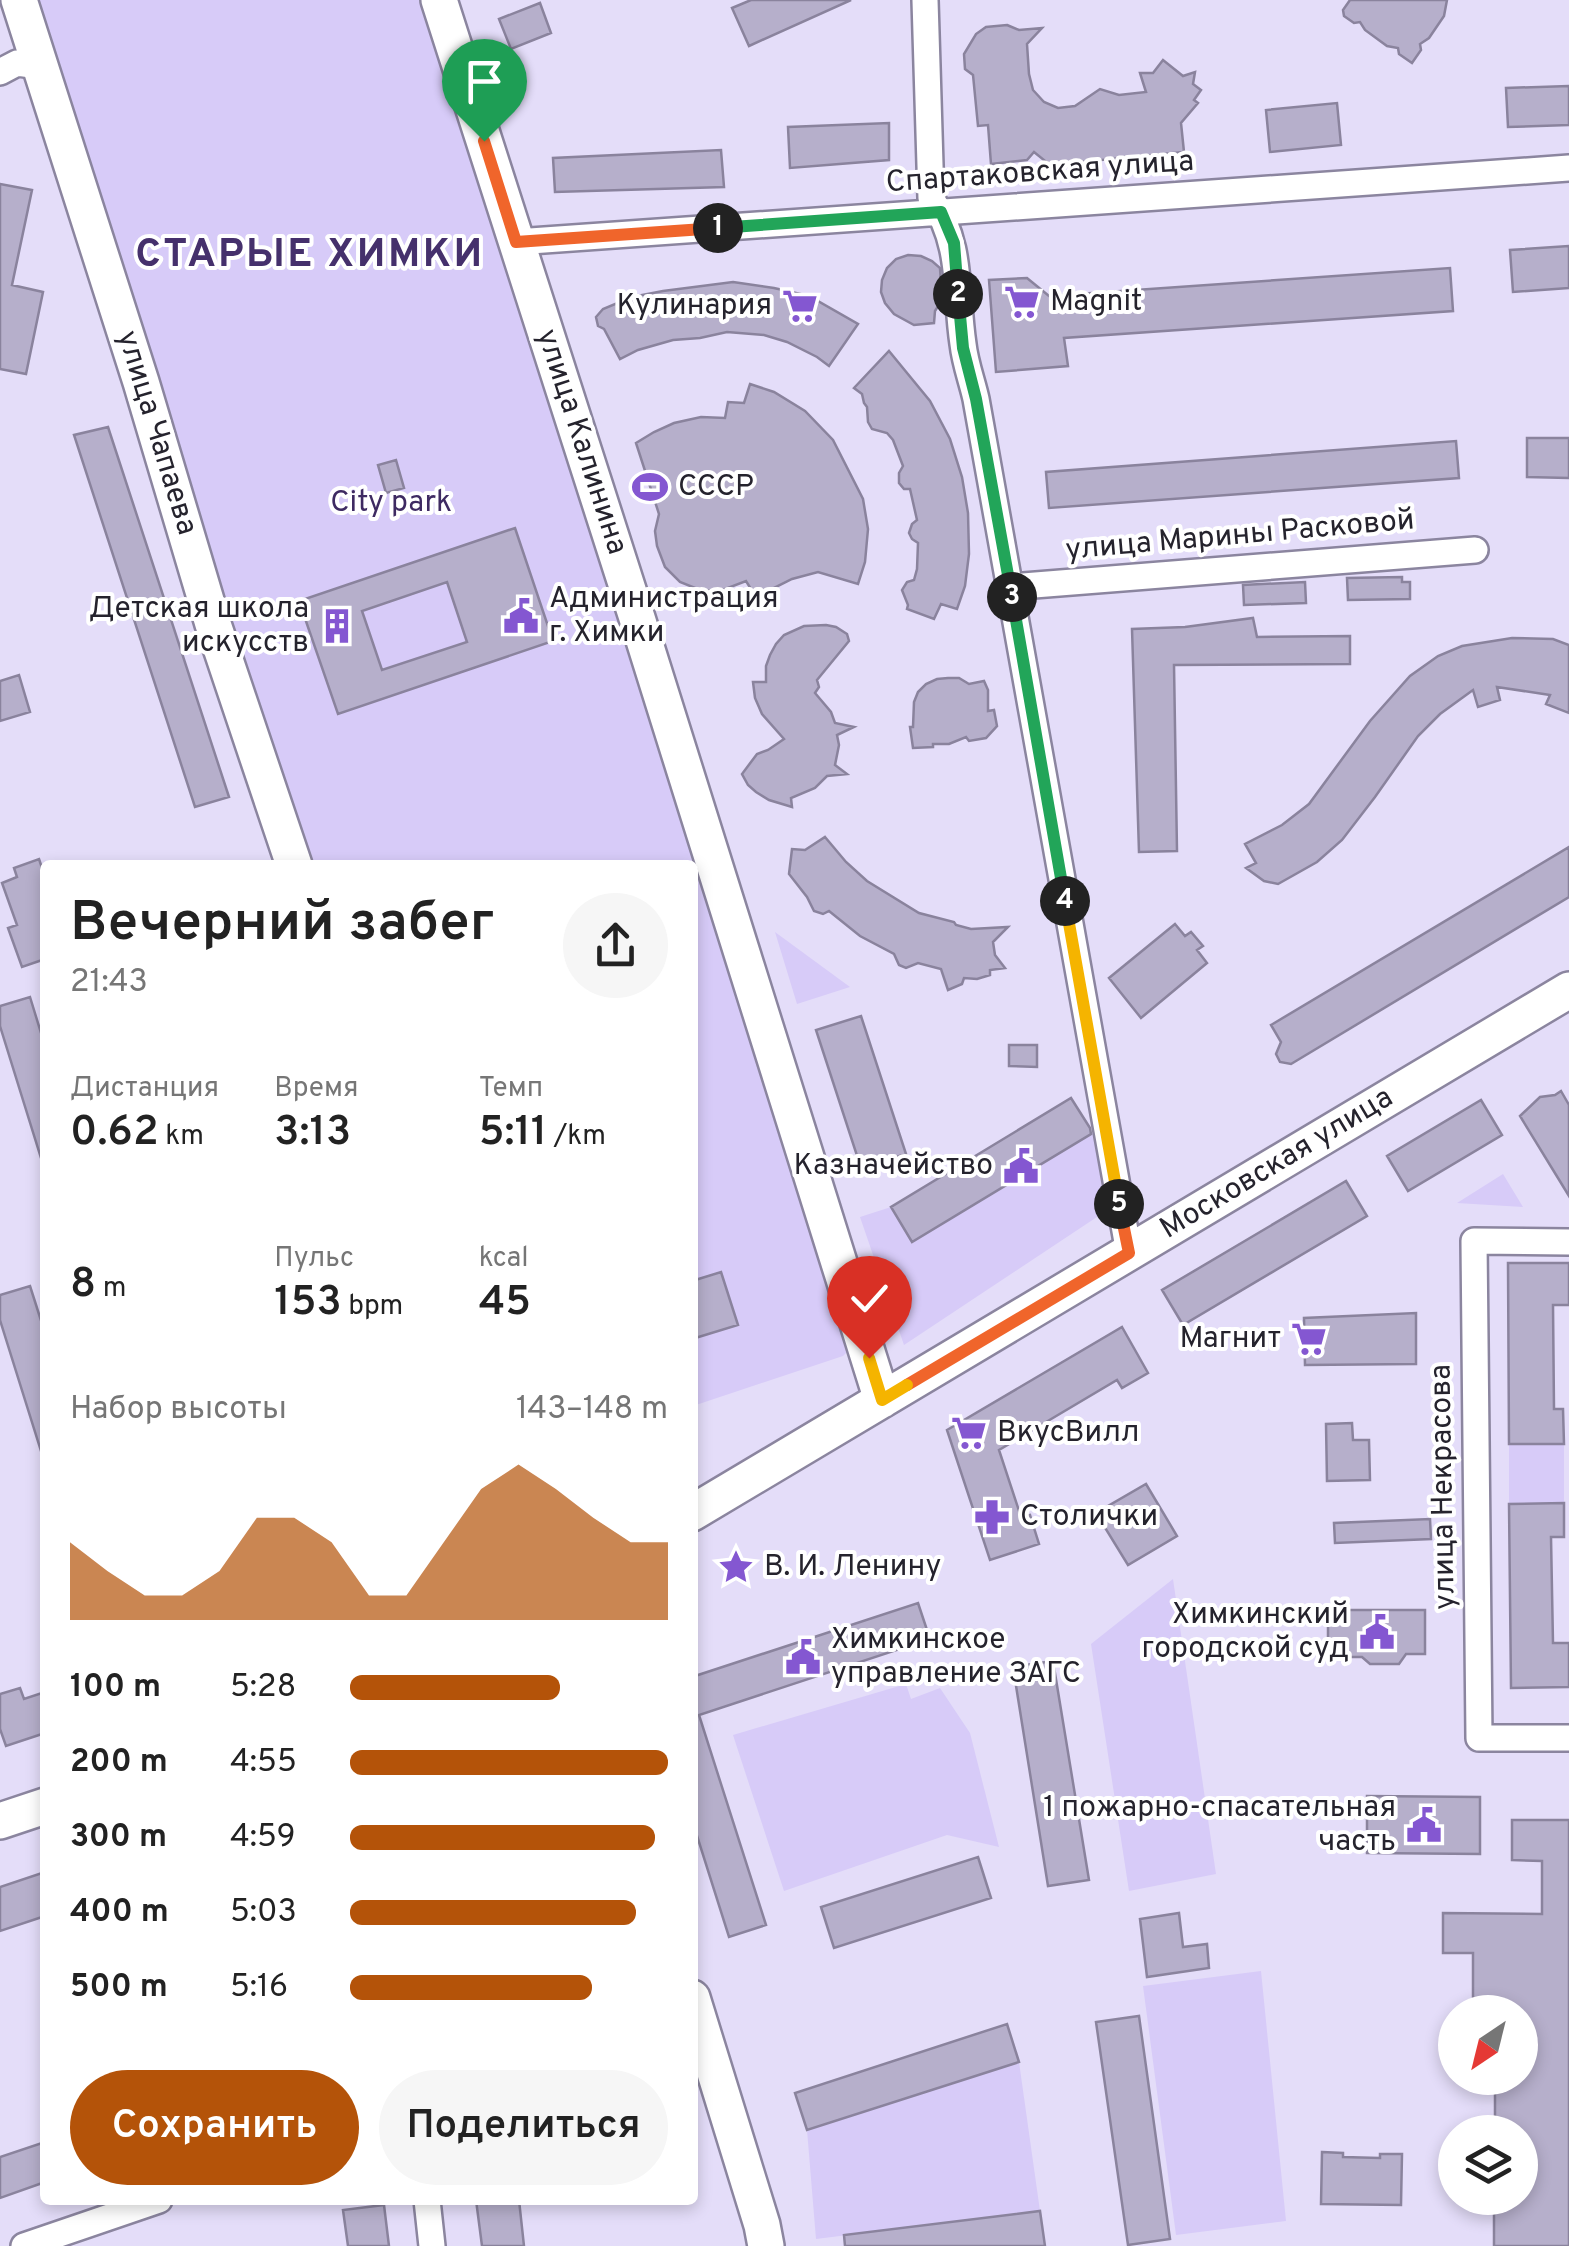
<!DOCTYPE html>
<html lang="ru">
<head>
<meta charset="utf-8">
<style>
	:root { --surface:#fff; --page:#f6f6f6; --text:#222; --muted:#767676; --accent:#b45309 }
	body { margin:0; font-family:Overpass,sans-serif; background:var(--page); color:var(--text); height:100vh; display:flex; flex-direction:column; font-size:38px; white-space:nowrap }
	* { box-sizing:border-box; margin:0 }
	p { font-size:32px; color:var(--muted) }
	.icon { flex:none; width:55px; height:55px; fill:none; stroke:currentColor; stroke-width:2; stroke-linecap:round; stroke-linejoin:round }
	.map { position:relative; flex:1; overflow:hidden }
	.drawer { position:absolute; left:40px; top:860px; width:658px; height:1345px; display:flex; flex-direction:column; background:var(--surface); border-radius:10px; box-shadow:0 5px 15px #0003 }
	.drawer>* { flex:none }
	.needle { width:65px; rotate:215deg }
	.buttons { position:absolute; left:1438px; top:1995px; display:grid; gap:20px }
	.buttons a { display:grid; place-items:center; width:100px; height:100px; border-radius:50%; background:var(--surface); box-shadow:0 5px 15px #0003; font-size:50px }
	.pin { position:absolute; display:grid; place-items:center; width:85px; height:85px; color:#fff; margin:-102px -42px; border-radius:50% 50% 50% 0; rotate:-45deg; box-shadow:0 0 10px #0007 }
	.pin .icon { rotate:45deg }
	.km { position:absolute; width:50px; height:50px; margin:-25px; border-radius:50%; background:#222; color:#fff; font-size:28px; line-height:50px; text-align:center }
	.round { display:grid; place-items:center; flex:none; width:105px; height:105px; border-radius:52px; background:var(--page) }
	.summary { display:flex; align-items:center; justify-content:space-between; height:170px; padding:0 30px }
	h1 { font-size:55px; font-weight:600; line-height:75px }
	.figures { display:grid; grid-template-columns:repeat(3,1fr); gap:15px; height:170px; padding:10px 30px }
	.figures div { display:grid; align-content:center }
	.figures b { font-size:42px; font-weight:600 }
	.figures small { font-size:28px; font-weight:400 }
	.figures p { font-size:28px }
	.chart { height:280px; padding:20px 30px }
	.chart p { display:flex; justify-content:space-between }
	.chart svg { width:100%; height:180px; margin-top:10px; fill:var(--accent); opacity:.7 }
	.action { display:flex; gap:20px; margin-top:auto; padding:20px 30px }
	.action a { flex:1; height:115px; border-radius:60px; background:var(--accent); color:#fff; font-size:40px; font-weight:600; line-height:115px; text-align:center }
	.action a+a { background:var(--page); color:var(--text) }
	ul { padding:0 30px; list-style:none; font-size:32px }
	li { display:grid; grid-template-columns:160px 120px 1fr; align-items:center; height:75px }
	li i { height:25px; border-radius:12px; background:var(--accent) }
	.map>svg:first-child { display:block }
	.green { fill:#d7cbf8 }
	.building { fill:#b6afcb; stroke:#8a839d; stroke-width:2.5; fill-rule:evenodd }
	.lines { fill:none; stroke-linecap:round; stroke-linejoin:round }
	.street-casing { stroke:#8b859f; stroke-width:30 }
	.secondary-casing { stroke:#8b859f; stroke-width:40 }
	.street { stroke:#fff; stroke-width:25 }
	.secondary { stroke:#fff; stroke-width:35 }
	.split-1-casing { stroke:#fff; stroke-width:20 }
	.split-2-casing { stroke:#fff; stroke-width:20 }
	.split-3-casing { stroke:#fff; stroke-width:20 }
	.split-4-casing { stroke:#fff; stroke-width:20 }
	.split-5-casing { stroke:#fff; stroke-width:20 }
	.split-6-casing { stroke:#fff; stroke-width:20 }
	.split-7-casing { stroke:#fff; stroke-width:20 }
	.split-1 { stroke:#f0652b; stroke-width:12 }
	.split-2 { stroke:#22a559; stroke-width:12 }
	.split-3 { stroke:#22a559; stroke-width:12 }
	.split-4 { stroke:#22a559; stroke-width:12 }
	.split-5 { stroke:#f5b400; stroke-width:12 }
	.split-6 { stroke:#f0652b; stroke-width:12 }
	.split-7 { stroke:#f5b400; stroke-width:12 }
	.labels { text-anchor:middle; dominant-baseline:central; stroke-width:8; stroke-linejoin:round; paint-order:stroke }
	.street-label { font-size:30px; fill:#25232d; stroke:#fff }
	.poi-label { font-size:30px; fill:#25232d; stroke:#fff; text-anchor:start }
	.park-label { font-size:30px; fill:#3e2a62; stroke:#fff }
	.district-label { font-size:40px; font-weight:bold; letter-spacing:2.5px; fill:#45306c; stroke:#fff }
</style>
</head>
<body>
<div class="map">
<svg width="1569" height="2246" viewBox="0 0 1569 2246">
	<rect width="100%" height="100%" fill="#e4ddf9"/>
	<!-- green -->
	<path class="green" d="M37,0H427L849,1350L843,1356L693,1406L692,865H309Z
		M775,932L850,987L797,1004Z
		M1093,1133L1106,1211L904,1345L860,1217L891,1207L913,1242Z
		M1503,1174L1523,1207L1457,1203Z
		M1509,1444H1564V1503L1509,1504Z
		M1173,1579L1216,1874L1129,1891L1091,1644Z
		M906,1684L911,1699L940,1688L970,1733L999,1847L947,1835L784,1891L733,1735Z
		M1261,1971L1286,2221L1176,2235L1143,1986Z
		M1019,2062L1040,2211L816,2239L807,2130Z"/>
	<!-- building -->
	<path class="building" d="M751,0H851L749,46L732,8Z
		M1350,0H1447L1444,16L1429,38L1420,44L1421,50L1412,63L1399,54L1398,48L1387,46L1365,30L1360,22L1354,23L1344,16L1343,10Z
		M540,3L551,33L511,49L499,19Z
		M1007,25L1019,30L1042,28L1027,44L1029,74L1033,90L1044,102L1058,108L1075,106L1100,89L1119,95L1146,92L1140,73H1153L1163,60L1183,76L1195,72L1193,84L1201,90L1194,100L1198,103L1181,123L1184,152L1050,165L1034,152L1027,160L991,164L988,125L978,126L973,75L965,69L964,54L976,34L986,27Z
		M1569,86V125L1508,127L1506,88Z
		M1337,103L1341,145L1270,152L1266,110Z
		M889,123V160L790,168L788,127Z
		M721,150L724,187L555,192L553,158Z
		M0,184L32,190L12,285L43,292L26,374L0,369Z
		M1569,246V288L1513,292L1510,250Z
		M908,255L921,256L932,261L940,268L942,300L935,311L934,323L914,325L894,314L885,303L881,292L882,280L887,268L896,259Z
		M1450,268L1453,311L1064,338L1068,366L996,372L989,280L1027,278L1049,296Z
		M733,282L774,288L809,296L858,324L829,366L817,357L787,342L764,335L727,332L700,338L673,340L638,350L620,359L604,329L598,326L596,317L603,309L632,297L663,291Z
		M889,351L930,401L950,439L962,477L968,513L969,554L965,586L957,609L941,604L934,619L907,609L908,605L902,590L907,582L914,580L917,569L918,543L912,539L909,533L912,524L917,520L910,489H904L899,483V473L903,466L893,440L887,433L872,429L868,422L867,407L864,403L862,394L854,388Z
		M750,384L774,392L805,411L833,440L863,499L868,529L865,562L858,584L818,572L792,579L756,597L746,581L720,591L700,590L680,582L665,567L657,546L655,531L659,514L636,443L654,432L674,423L701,417L725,418L728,402L744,403Z
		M108,427L229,797L195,807L74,435Z
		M1527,438H1569V478L1527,477Z
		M1456,441L1459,478L1049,508L1046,472Z
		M396,460L404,488L386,493L378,465Z
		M515,528L553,641L338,714L299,601ZM447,582L467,642L382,670L362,611Z
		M1402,577V582H1410V599L1348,600L1347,578Z
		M1305,582L1306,603L1244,605L1243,585Z
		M1253,618L1257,637L1350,636V664L1174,665L1177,851L1139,852L1132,629L1185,627Z
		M826,625L836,627L847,634L849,641L817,680L819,687L815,693L831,712L835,723L854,727L837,735L839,745L835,765L847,774L827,776L815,788L791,798L792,807L769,800L756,792L748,785L742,774L757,754L768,750L784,739L762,714L755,698L753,682H766V666L770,655L776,644L784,635L804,626Z
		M1512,638L1553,639L1569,645V713L1546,704L1550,695L1497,687L1500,700L1478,707L1473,690L1440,714L1418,736L1375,797L1342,840L1317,862L1278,884L1264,881L1246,868L1256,863L1245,844L1282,825L1309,804L1370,721L1410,676L1438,656L1462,646Z
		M19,675L30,712L0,721V681Z
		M948,678H959L969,684L984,681L988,690V711L994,710L997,726L986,738L969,741L966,737L949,744H933V747L913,748L910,727H913L914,702L918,692L926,684L937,679Z
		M825,837L846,862L867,881L919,913L954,922L956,925L971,929L1008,927L993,942L995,955L1005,968L990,970V975L977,979L964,978L962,984L948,990L941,969L918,963L906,968L899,965L894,954L860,936L829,911L823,914L814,911L807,897L789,874L792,849L805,850Z
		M1569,847V897L1291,1064L1280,1062L1276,1054L1281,1042L1271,1025Z
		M39,859L45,877V959L22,967L8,928L17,925L2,883L17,877L14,868Z
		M1175,924L1185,936L1191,932L1203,946L1197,950L1207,963L1141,1018L1109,978Z
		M30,997L45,1046V1157L41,1158L0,1026V1006Z
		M861,1016L906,1154L861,1168L816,1030Z
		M1009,1045H1037V1067L1009,1066Z
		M1561,1091L1569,1105V1196L1520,1116L1540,1097L1555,1095Z
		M1071,1098L1090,1128L1091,1134L912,1242L891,1207Z
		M1481,1100L1502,1135L1408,1191L1387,1156Z
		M1346,1181L1367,1216L1183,1325L1162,1290Z
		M1508,1263H1569V1305H1553L1554,1409H1563L1564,1444H1509Z
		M721,1272L738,1325L692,1339V1281Z
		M30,1286L45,1333V1451H41L0,1320V1295Z
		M1416,1313V1364L1305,1365L1304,1318Z
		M1122,1327L1148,1373L1122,1388L1117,1380L999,1450L1021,1517L1030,1515L1039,1544L990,1560L947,1430Z
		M1352,1423L1353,1440H1369L1370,1480L1327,1481L1326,1424Z
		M1146,1484L1177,1536L1128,1565L1096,1513Z
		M1564,1503V1537H1551L1553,1643H1569V1687L1511,1688L1509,1504Z
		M1430,1519L1431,1539L1335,1543L1334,1523Z
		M918,1603L930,1639L699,1715L766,1925L729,1937L692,1820V1707H696L692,1696V1677Z
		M1328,1610H1425V1654H1406L1399,1664H1370L1362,1657H1328Z
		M1053,1661L1089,1880L1048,1886L1013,1667Z
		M20,1688L24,1699L45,1692V1733L6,1746L0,1729V1694Z
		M1367,1796L1480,1797V1854L1367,1853Z
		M1512,1820H1569V2246H1494V2198H1520V2132H1495V2078H1520V2012H1473V1953H1443V1913L1542,1914V1861L1512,1860Z
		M978,1857L991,1898L834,1948L821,1907Z
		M45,1872V1916L0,1931V1887Z
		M1179,1913L1183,1947L1207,1944L1209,1968L1147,1977L1140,1919Z
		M1139,2016L1170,2239L1128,2245L1096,2022Z
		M1007,2024L1019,2062L807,2130L795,2093Z
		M45,2142V2182L0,2198V2157Z
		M1322,2152L1343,2153V2157L1380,2158V2154H1402L1401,2205L1321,2204Z
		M476,2200H519L524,2246H482Z
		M384,2205L389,2246H348L343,2210Z
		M1040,2211L1045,2246H845L844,2235Z"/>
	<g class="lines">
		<defs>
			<path id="street" d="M925,0L931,198C963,245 955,291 963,344C965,363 972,381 976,399L1129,1253
				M0,72L17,63L39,66
				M516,242L1569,168
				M1009,587L1475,550
				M1569,1242L1474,1241L1479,1738H1569
				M427,2200L432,2246
				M24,2246L159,2200"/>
			<path id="secondary" d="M19,0L141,382L213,624L294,865
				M439,0L638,621L882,1400
				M692,1513L1569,990
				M0,1821L45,1806
				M692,1998L762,2225L766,2246"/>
		</defs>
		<!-- street casing -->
		<use href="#street" class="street-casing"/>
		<!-- secondary casing -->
		<use href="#secondary" class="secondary-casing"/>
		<!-- street -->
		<use href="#street" class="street"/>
		<!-- secondary -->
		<use href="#secondary" class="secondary"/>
	</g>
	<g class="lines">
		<defs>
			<path id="split-1" d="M484,141L516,242L718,228"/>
			<path id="split-2" d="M718,228L941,212L954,243L958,294"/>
			<path id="split-3" d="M958,294L963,348L976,399L1012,597"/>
			<path id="split-4" d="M1012,597L1065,901"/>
			<path id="split-5" d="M1065,901L1119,1204"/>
			<path id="split-6" d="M907,1385L1129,1253L1119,1204"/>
			<path id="split-7" d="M869,1358L882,1400L907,1385"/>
		</defs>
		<!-- split-1 casing -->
		<use href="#split-1" class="split-1-casing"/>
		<!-- split-2 casing -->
		<use href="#split-2" class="split-2-casing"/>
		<!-- split-3 casing -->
		<use href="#split-3" class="split-3-casing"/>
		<!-- split-4 casing -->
		<use href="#split-4" class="split-4-casing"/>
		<!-- split-5 casing -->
		<use href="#split-5" class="split-5-casing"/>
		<!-- split-6 casing -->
		<use href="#split-6" class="split-6-casing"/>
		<!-- split-7 casing -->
		<use href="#split-7" class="split-7-casing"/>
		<!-- split-1 -->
		<use href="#split-1" class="split-1"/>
		<!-- split-2 -->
		<use href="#split-2" class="split-2"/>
		<!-- split-3 -->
		<use href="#split-3" class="split-3"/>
		<!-- split-4 -->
		<use href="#split-4" class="split-4"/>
		<!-- split-5 -->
		<use href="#split-5" class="split-5"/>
		<!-- split-6 -->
		<use href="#split-6" class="split-6"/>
		<!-- split-7 -->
		<use href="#split-7" class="split-7"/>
	</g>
	<!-- icons -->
	<defs>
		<symbol id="supermarket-bare" viewBox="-9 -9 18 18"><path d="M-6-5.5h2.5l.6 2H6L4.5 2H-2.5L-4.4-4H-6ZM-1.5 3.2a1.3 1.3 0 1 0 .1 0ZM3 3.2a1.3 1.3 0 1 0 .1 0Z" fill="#8457d1" stroke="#fff" stroke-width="2.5" paint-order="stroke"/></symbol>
		<symbol id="stadium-bare" viewBox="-9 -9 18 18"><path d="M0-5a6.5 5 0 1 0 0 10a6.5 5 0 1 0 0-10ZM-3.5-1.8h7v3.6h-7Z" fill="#8457d1" stroke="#fff" stroke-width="2.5" paint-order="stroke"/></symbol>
		<symbol id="civic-bare" viewBox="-9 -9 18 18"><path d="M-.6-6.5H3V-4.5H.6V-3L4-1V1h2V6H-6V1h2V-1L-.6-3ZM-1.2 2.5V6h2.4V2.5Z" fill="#8457d1" stroke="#fff" stroke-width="2.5" paint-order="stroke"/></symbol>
		<symbol id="building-bare" viewBox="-9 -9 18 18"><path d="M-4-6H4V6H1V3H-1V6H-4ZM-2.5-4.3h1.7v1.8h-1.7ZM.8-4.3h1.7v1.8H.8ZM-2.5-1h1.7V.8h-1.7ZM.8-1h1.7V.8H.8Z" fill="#8457d1" stroke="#fff" stroke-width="2.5" paint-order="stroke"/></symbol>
		<symbol id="pharmacy-bare" viewBox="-9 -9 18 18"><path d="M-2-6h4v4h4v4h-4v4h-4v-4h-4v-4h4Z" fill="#8457d1" stroke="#fff" stroke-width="2.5" paint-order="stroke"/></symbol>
		<symbol id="sight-bare" viewBox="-9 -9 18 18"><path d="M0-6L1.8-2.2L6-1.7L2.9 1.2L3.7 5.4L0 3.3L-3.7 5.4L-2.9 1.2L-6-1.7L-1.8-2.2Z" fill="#8457d1" stroke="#fff" stroke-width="2.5" paint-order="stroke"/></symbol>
	</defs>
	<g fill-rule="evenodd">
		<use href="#supermarket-bare" x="997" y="277" width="50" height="50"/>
		<use href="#supermarket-bare" x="775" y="281" width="50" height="50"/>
		<use href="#stadium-bare" x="625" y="462" width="50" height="50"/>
		<use href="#civic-bare" x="496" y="591" width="50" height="50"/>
		<use href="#building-bare" x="312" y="601" width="50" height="50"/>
		<use href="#civic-bare" x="996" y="1141" width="50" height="50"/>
		<use href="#supermarket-bare" x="1284" y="1314" width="50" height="50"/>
		<use href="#supermarket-bare" x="944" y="1408" width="50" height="50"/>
		<use href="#pharmacy-bare" x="967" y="1492" width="50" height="50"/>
		<use href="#sight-bare" x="711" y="1542" width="50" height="50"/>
		<use href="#civic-bare" x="1352" y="1607" width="50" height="50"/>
		<use href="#civic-bare" x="778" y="1632" width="50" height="50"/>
		<use href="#civic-bare" x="1399" y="1800" width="50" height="50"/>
	</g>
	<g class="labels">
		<!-- street labels -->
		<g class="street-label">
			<text transform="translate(1040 173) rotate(-4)">Спартаковская улица</text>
			<text transform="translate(156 433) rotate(73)">улица Чапаева</text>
			<text transform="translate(581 442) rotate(72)">улица Калинина</text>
			<text transform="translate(1240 536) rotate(-5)">улица Марины Расковой</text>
			<text transform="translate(1277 1164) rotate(-31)">Московская улица</text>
			<text transform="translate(1444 1487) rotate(-91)">улица Некрасова</text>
		</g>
		<!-- poi labels -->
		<g class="poi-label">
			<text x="1050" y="302">Magnit</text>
			<text x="772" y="306" text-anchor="end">Кулинария</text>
			<text x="678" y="487">СССР</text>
			<text x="549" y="599">Администрация<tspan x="549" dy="34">г. Химки</tspan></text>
			<text x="309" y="609" text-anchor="end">Детская школа<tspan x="309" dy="34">искусств</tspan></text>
			<text x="993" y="1166" text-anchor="end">Казначейство</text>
			<text x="1281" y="1339" text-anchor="end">Магнит</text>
			<text x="997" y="1433">ВкусВилл</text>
			<text x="1020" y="1517">Столички</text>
			<text x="764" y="1567">В. И. Ленину</text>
			<text x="1349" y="1615" text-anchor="end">Химкинский<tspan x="1349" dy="34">городской суд</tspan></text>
			<text x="831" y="1640">Химкинское<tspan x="831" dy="34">управление ЗАГС</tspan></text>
			<text x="1396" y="1808" text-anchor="end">1 пожарно-спасательная<tspan x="1396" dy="34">часть</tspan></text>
		</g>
		<!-- park labels -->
		<g class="park-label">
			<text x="391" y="503">City park</text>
		</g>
		<!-- district labels -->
		<g class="district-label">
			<text x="310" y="256">СТАРЫЕ ХИМКИ</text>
		</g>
	</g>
</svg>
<div class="buttons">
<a><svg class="needle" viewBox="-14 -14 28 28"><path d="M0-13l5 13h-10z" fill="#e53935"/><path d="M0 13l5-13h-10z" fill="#767676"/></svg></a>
<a><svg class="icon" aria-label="layers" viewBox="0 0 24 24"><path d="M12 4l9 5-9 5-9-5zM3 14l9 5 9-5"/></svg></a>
</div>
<div class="pin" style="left:484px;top:141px;background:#1e9e55"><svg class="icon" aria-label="arrive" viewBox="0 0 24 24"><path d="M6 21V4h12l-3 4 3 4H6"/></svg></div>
<div class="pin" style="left:869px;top:1358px;background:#d93025"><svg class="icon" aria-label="check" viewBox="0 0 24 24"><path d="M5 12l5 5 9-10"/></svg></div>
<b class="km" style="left:718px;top:228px">1</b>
<b class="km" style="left:958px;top:294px">2</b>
<b class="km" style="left:1012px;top:597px">3</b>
<b class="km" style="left:1065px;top:901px">4</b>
<b class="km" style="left:1119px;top:1204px">5</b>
<section class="drawer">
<div class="summary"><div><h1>Вечерний забег</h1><p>21:43</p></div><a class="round"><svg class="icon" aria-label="share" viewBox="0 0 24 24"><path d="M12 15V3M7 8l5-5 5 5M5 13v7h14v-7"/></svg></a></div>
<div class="figures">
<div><p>Дистанция</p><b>0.62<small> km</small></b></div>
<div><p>Время</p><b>3:13</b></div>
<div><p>Темп</p><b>5:11<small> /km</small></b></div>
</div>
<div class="figures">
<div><b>8<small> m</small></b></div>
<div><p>Пульс</p><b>153<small> bpm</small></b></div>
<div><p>kcal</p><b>45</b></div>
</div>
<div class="chart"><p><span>Набор высоты</span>143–148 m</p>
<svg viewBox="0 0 160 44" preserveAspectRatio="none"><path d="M0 44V25L10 32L20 38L30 38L40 32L50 19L60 19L70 25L80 38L90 38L100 25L110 12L120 6L130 12L140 19L150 25L160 25V44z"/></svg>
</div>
<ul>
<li><b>100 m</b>5:28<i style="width:66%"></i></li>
<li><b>200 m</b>4:55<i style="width:100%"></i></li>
<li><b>300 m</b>4:59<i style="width:96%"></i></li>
<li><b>400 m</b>5:03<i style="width:90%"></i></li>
<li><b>500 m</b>5:16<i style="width:76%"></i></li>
</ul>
<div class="action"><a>Сохранить</a><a>Поделиться</a></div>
</section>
</div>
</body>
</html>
